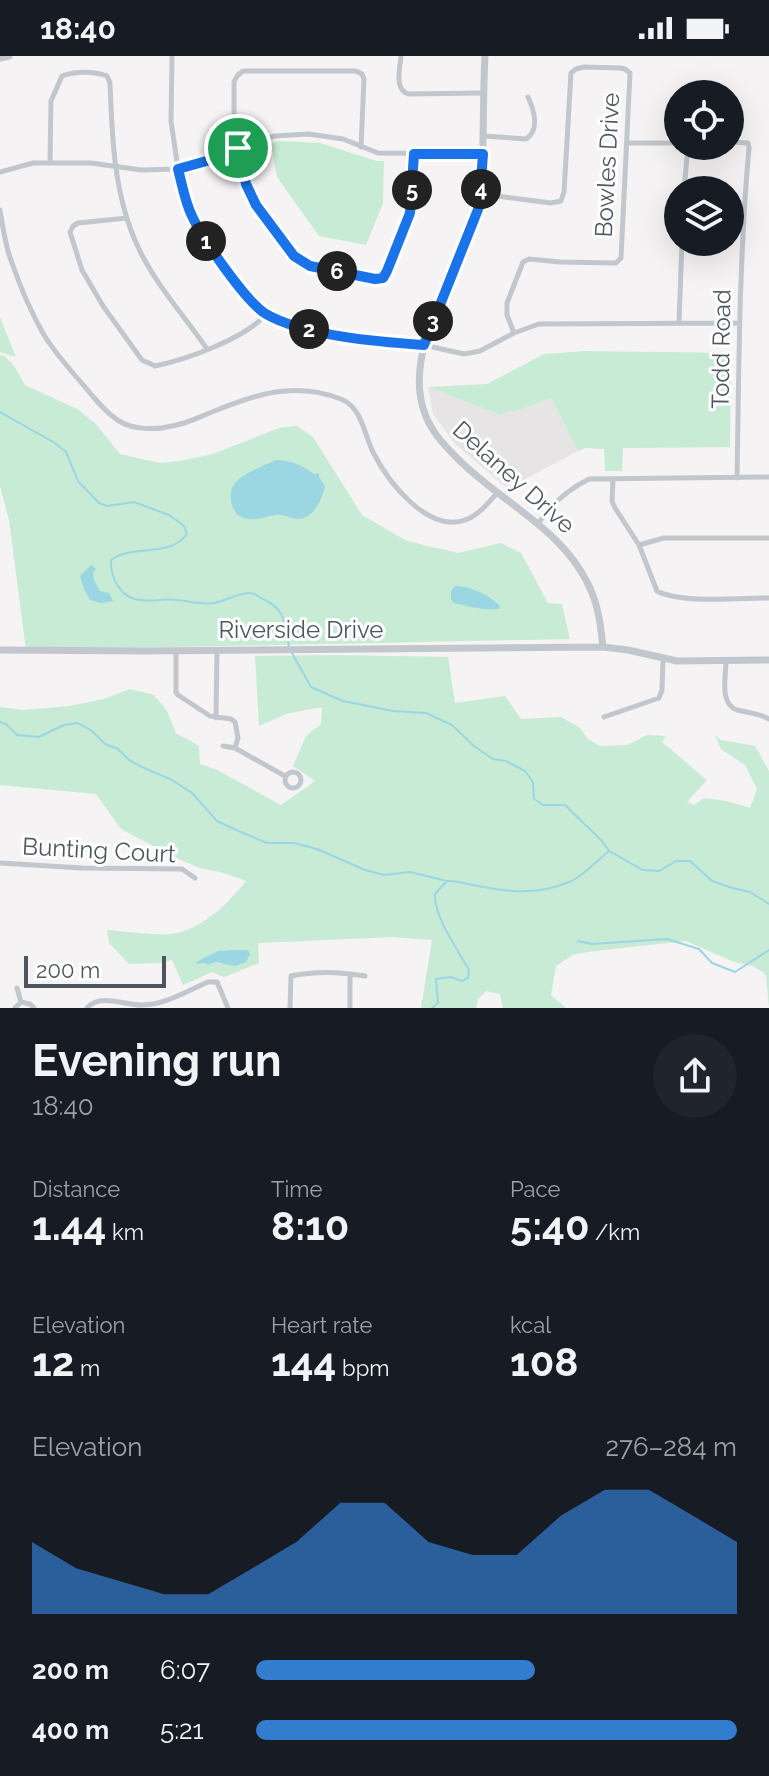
<!DOCTYPE html>
<html lang="en">
<head>
<meta charset="utf-8">
<style>
	:root { --surface:#171b24; --page:#20242c; --text:#f1f3f6; --muted:#9ea1a6; --accent:#337dcf }
	body { margin:0; font-family:Raleway,sans-serif; background:var(--page); color:var(--text); height:100vh; display:flex; flex-direction:column; font-size:30px; white-space:nowrap }
	* { box-sizing:border-box; margin:0 }
	p { font-size:26px; color:var(--muted) }
	.icon { flex:none; width:44px; height:44px; fill:none; stroke:currentColor; stroke-width:2; stroke-linecap:round; stroke-linejoin:round }
	.map { position:relative; height:952px; overflow:hidden }
	.details { display:flex; flex-direction:column; background:var(--surface); flex:1 }
	.details>* { flex:none }
	.fabs { position:absolute; left:664px; top:24px; display:grid; gap:16px }
	.fabs a { display:grid; place-items:center; width:80px; height:80px; border-radius:50%; background:var(--surface); box-shadow:0 8px 32px #0002; font-size:40px }
	.scale { position:absolute; left:24px; bottom:20px; width:142px; box-sizing:border-box; padding-left:8px; border:4px solid #4d565e; border-top:0; font-size:22px; line-height:28px; white-space:nowrap; color:#4d565e; -webkit-text-stroke:6px #fff; paint-order:stroke }
	.pin { position:absolute; display:grid; place-items:center; width:68px; height:68px; color:#fff; margin:-34px; border:4px solid #fff; border-radius:50%; box-shadow:0 2px 8px #0007 }
	.km { position:absolute; width:40px; height:40px; margin:-20px; border-radius:50%; background:#222; color:#fff; font-size:22px; line-height:40px; text-align:center }
	.round { display:grid; place-items:center; flex:none; width:84px; height:84px; border-radius:42px; background:var(--page) }
	.headline { display:flex; align-items:center; justify-content:space-between; height:136px; padding:0 32px }
	h1 { font-size:44px; font-weight:700; line-height:60px }
	.figures { display:grid; grid-template-columns:repeat(3,1fr); gap:12px; height:136px; padding:8px 32px }
	.figures div { display:grid; align-content:center }
	.figures b { font-size:40px; font-weight:700 }
	.figures small { font-size:22px; font-weight:400 }
	.figures p { font-size:22px }
	.chart { height:224px; padding:16px 32px }
	.chart p { display:flex; justify-content:space-between }
	.chart svg { width:100%; height:144px; margin-top:8px; fill:var(--accent); opacity:.7 }
	ul { padding:0 32px; list-style:none; font-size:26px }
	li { display:grid; grid-template-columns:128px 96px 1fr; align-items:center; height:60px }
	li i { height:20px; border-radius:10px; background:var(--accent) }
	.status { display:flex; justify-content:space-between; align-items:center; height:56px; padding:0 40px; background:var(--surface); direction:ltr }
	.status svg { height:22px; fill:currentColor }
	.map>svg:first-child { display:block }
	.education { fill:#e6e4e4 }
	.green { fill:#c8ebd5; fill-rule:evenodd }
	.water { fill:#9bd6e3 }
	.lines { fill:none; stroke-linecap:round; stroke-linejoin:round }
	.stream { stroke:#9bd6e3; stroke-width:2 }
	.minor { stroke:#c1c7cd; stroke-width:5 }
	.tertiary { stroke:#c1c7cd; stroke-width:7 }
	.route-casing { stroke:#fff; stroke-width:16 }
	.route { stroke:#1a73e8; stroke-width:10 }
	.labels { text-anchor:middle; dominant-baseline:central; stroke-width:6; stroke-linejoin:round; paint-order:stroke }
	.street-label { font-size:24px; fill:#4d565e; stroke:#fff }
</style>
</head>
<body>
<div class="status"><b>18:40</b><svg viewBox="0 0 49 12"><path d="M0 12V9h3v3zM5 12V6h3v6zM10 12V3h3v9zM15 12V0h3v12zM26 1h20v11H26zM47 4h2v5h-2z"/></svg></div>
<div class="map">
<svg width="769" height="952" viewBox="0 0 769 952">
	<rect width="100%" height="100%" fill="#f5f3f3"/>
	<!-- education -->
	<path class="education" d="M428,331L501,359L509,355L514,356L551,342L578,395L527,422L513,437L455,388L433,358Z"/>
	<!-- green -->
	<path class="green" d="M280,85L320,87L377,105H384L383,147L366,189L319,180L277,121L271,87Z
		M0,261L16,301L0,296Z
		M586,295L731,297L730,391L623,392L622,415H605L604,393L585,392L578,395L551,342L514,356L509,355L501,359L428,331L487,328L544,298Z
		M0,299L4,300L13,308L25,329L77,353L95,367L120,398L160,407L180,405L213,398L279,372L297,370L313,381L362,459L407,485L458,497L501,487L521,497L548,547L562,548L570,583L26,594L9,464L0,430Z
		M332,599L448,601L455,647L505,640L521,663L561,661L580,672L588,683L600,690L627,689L647,679L666,680L662,686L707,724L687,746L694,749L704,742L726,745L750,752L757,733L745,709L721,693L715,679L721,684L755,690L769,715V952L766,920L763,916L752,910L734,906L686,885L587,896L573,899L556,910L551,939L566,952H503L500,938L486,935L478,943L476,952H421L432,884L392,881L258,887L259,907L224,921L212,916L183,929L172,904L160,907L129,908L109,887L107,874C124,875 163,881 177,877C206,870 228,847 246,825L224,817L200,812L174,801L121,773L96,738L0,729V651L24,654L69,650L104,643L130,633L154,639L167,655L176,677L199,690L200,708L217,714L281,749L315,725L293,710L306,680L321,668L322,651L286,658L259,670L255,600ZM231,894L221,908L215,906L208,909L205,907L196,906L218,895Z"/>
	<!-- water -->
	<path class="water" d="M276,404C290,404 302,409 314,418L319,417V421L325,430C323,441 316,456 306,461C294,467 286,457 275,459C266,460 255,466 244,462C230,458 226,434 237,425C245,417 265,409 276,404Z
		M91,509L96,513L93,517L94,524L100,535L109,537L113,545L101,547L90,544L84,533L80,520Z
		M455,530C471,530 489,539 500,550L499,553C483,555 469,550 454,547L451,543V535Z
		M231,894H248L250,898L246,906L235,910L215,906L208,909L205,907L196,908V906L218,895Z"/>
	<g class="lines">
		<!-- stream -->
		<path class="stream" d="M0,356L55,387L66,396L78,425L99,447L107,450L134,446L169,459L184,470L187,478C168,503 134,487 111,504C110,521 120,542 140,544C152,546 165,542 177,544C190,545 201,549 214,547C225,545 238,537 250,537C252,537 258,540 261,542C286,553 285,567 289,591
			M292,597L311,631L343,645L393,655L426,657L452,669L474,690L493,703L506,705L525,715L533,726L534,743L543,749H565L602,785L609,795L643,814L659,815L676,805H690L712,825L732,832L750,836L769,848
			M0,666L6,668L17,679L39,681L64,669L78,667L92,675L105,688L118,693L129,704L142,711L172,724L192,737L217,765L234,773L267,787H294L317,793L365,814L384,819L410,816L447,825H453C493,833 529,843 569,826C583,821 596,805 608,796
			M578,885L592,888L667,883L699,893L712,907L735,916L769,894
			M432,952L438,947L436,923L451,921L462,925L468,922L469,914C458,894 434,861 435,838L446,826"/>
		<!-- minor -->
		<path class="minor" d="M172,0L171,65L178,113L191,158L203,181L239,230L250,243L266,258L282,265L311,273L367,284L424,289L464,298L480,295L514,277L539,268L739,267
			M401,0C400,13 394,33 408,38L484,37
			M484,80L526,83C540,74 534,54 528,41
			M730,86L748,87L749,92C739,202 739,312 737,422
			M627,87H678
			M361,91L364,23L362,18L356,15H243L237,20L234,26V61L239,100L246,128L256,149L294,200L301,205L310,210L375,223L383,222L410,157L414,98
			M50,107L51,45L62,20C75,15 94,15 107,20L110,27C112,82 114,140 138,191C155,228 184,259 207,293
			M0,116L33,107H91L141,114L178,113L210,104L238,92L274,80L309,78L343,83L378,97L483,98
			M684,134L688,90
			M481,138L551,147L561,145L564,136L571,17L576,13L584,11L620,12L625,13L630,17L621,202L616,207L560,206L529,203L523,206L507,247V259L514,277
			M0,154C3,171 5,190 12,207C20,230 32,258 44,279C55,297 71,315 85,331C95,343 106,357 119,365C133,374 157,374 172,370C186,368 199,361 212,356C256,338 294,325 341,343C363,352 364,380 374,398C389,427 428,477 465,464C478,460 488,447 497,437
			M127,162L78,167L73,170L70,176L82,214L103,250L142,304L155,310C185,304 247,282 266,258
			M679,266L682,186
			M613,423L612,445L615,452L639,489L657,535C682,548 739,542 769,542
			M538,468C551,448 567,434 589,423L769,421
			M639,489L664,482H769
			M176,595V636L178,639L210,660L231,663L235,666L238,682L235,692L285,720
			M726,605C726,620 719,648 737,654C748,657 759,657 769,663
			M604,661L659,642L662,634L663,603
			M216,662L217,594
			M223,690L235,692
			M285 724a8 8 0 1 1 16 0a8 8 0 1 1-16 0Z
			M0,807L82,812L182,813L195,822
			M17,932L21,946
			M15,952L21,946L30,948L34,952
			M87,952C100,937 123,949 142,949C165,949 187,935 208,926H217L228,952
			M290,952L291,920C314,915 342,916 365,920
			M350,952V918"/>
		<!-- tertiary -->
		<path class="tertiary" d="M485,0C483,36 484,73 482,109C482,123 483,138 479,152C462,213 404,288 423,352C429,373 442,387 457,402C501,447 568,475 592,537C599,554 601,573 603,591
			M0,2L9,0
			M0,594L143,595L603,591L628,594L677,605L769,604"/>
	</g>
	<g class="lines">
		<defs>
			<path id="route" d="M238,92L246,128L256,149L294,200L310,210L375,223L383,222L387,215L410,157L414,98H483L479,151L424,289C380,286 304,280 266,258C246,246 202,182 192,160C185,146 182,128 178,113L210,104Z"/>
		</defs>
		<!-- route casing -->
		<use href="#route" class="route-casing"/>
		<!-- route -->
		<use href="#route" class="route"/>
	</g>
	<g class="labels">
		<!-- street labels -->
		<g class="street-label">
			<text transform="translate(607 109) rotate(-87)">Bowles Drive</text>
			<text transform="translate(721 293) rotate(-89)">Todd Road</text>
			<text transform="translate(514 421) rotate(42)">Delaney Drive</text>
			<text x="301" y="573">Riverside Drive</text>
			<text transform="translate(99 794) rotate(3)">Bunting Court</text>
		</g>
	</g>
</svg>
<div class="fabs">
<a><svg class="icon" aria-label="locate" viewBox="0 0 24 24"><circle cx="12" cy="12" r="6"/><path d="M12 2v4M12 18v4M2 12h4M18 12h4"/></svg></a>
<a><svg class="icon" aria-label="layers" viewBox="0 0 24 24"><path d="M12 4l9 5-9 5-9-5zM3 14l9 5 9-5"/></svg></a>
</div>
<div class="scale">200 m</div>
<div class="pin" style="left:238px;top:92px;background:#1e9e55"><svg class="icon" aria-label="arrive" viewBox="0 0 24 24"><path d="M6 21V4h12l-3 4 3 4H6"/></svg></div>
<b class="km" style="left:206px;top:185px">1</b>
<b class="km" style="left:309px;top:273px">2</b>
<b class="km" style="left:433px;top:265px">3</b>
<b class="km" style="left:481px;top:133px">4</b>
<b class="km" style="left:412px;top:134px">5</b>
<b class="km" style="left:337px;top:215px">6</b>
</div>
<section class="details">
<div class="headline"><div><h1>Evening run</h1><p>18:40</p></div><a class="round"><svg class="icon" aria-label="share" viewBox="0 0 24 24"><path d="M12 15V3M7 8l5-5 5 5M5 13v7h14v-7"/></svg></a></div>
<div class="figures">
<div><p>Distance</p><b>1.44<small> km</small></b></div>
<div><p>Time</p><b>8:10</b></div>
<div><p>Pace</p><b>5:40<small> /km</small></b></div>
</div>
<div class="figures">
<div><p>Elevation</p><b>12<small> m</small></b></div>
<div><p>Heart rate</p><b>144<small> bpm</small></b></div>
<div><p>kcal</p><b>108</b></div>
</div>
<div class="chart"><p><span>Elevation</span>276–284 m</p>
<svg viewBox="0 0 160 44" preserveAspectRatio="none"><path d="M0 44V22L10 30L20 34L30 38L40 38L50 30L60 22L70 10L80 10L90 22L100 26L110 26L120 14L130 6L140 6L150 14L160 22V44z"/></svg>
</div>
<ul>
<li><b>200 m</b>6:07<i style="width:58%"></i></li>
<li><b>400 m</b>5:21<i style="width:100%"></i></li>
</ul>
</section>
</body>
</html>
